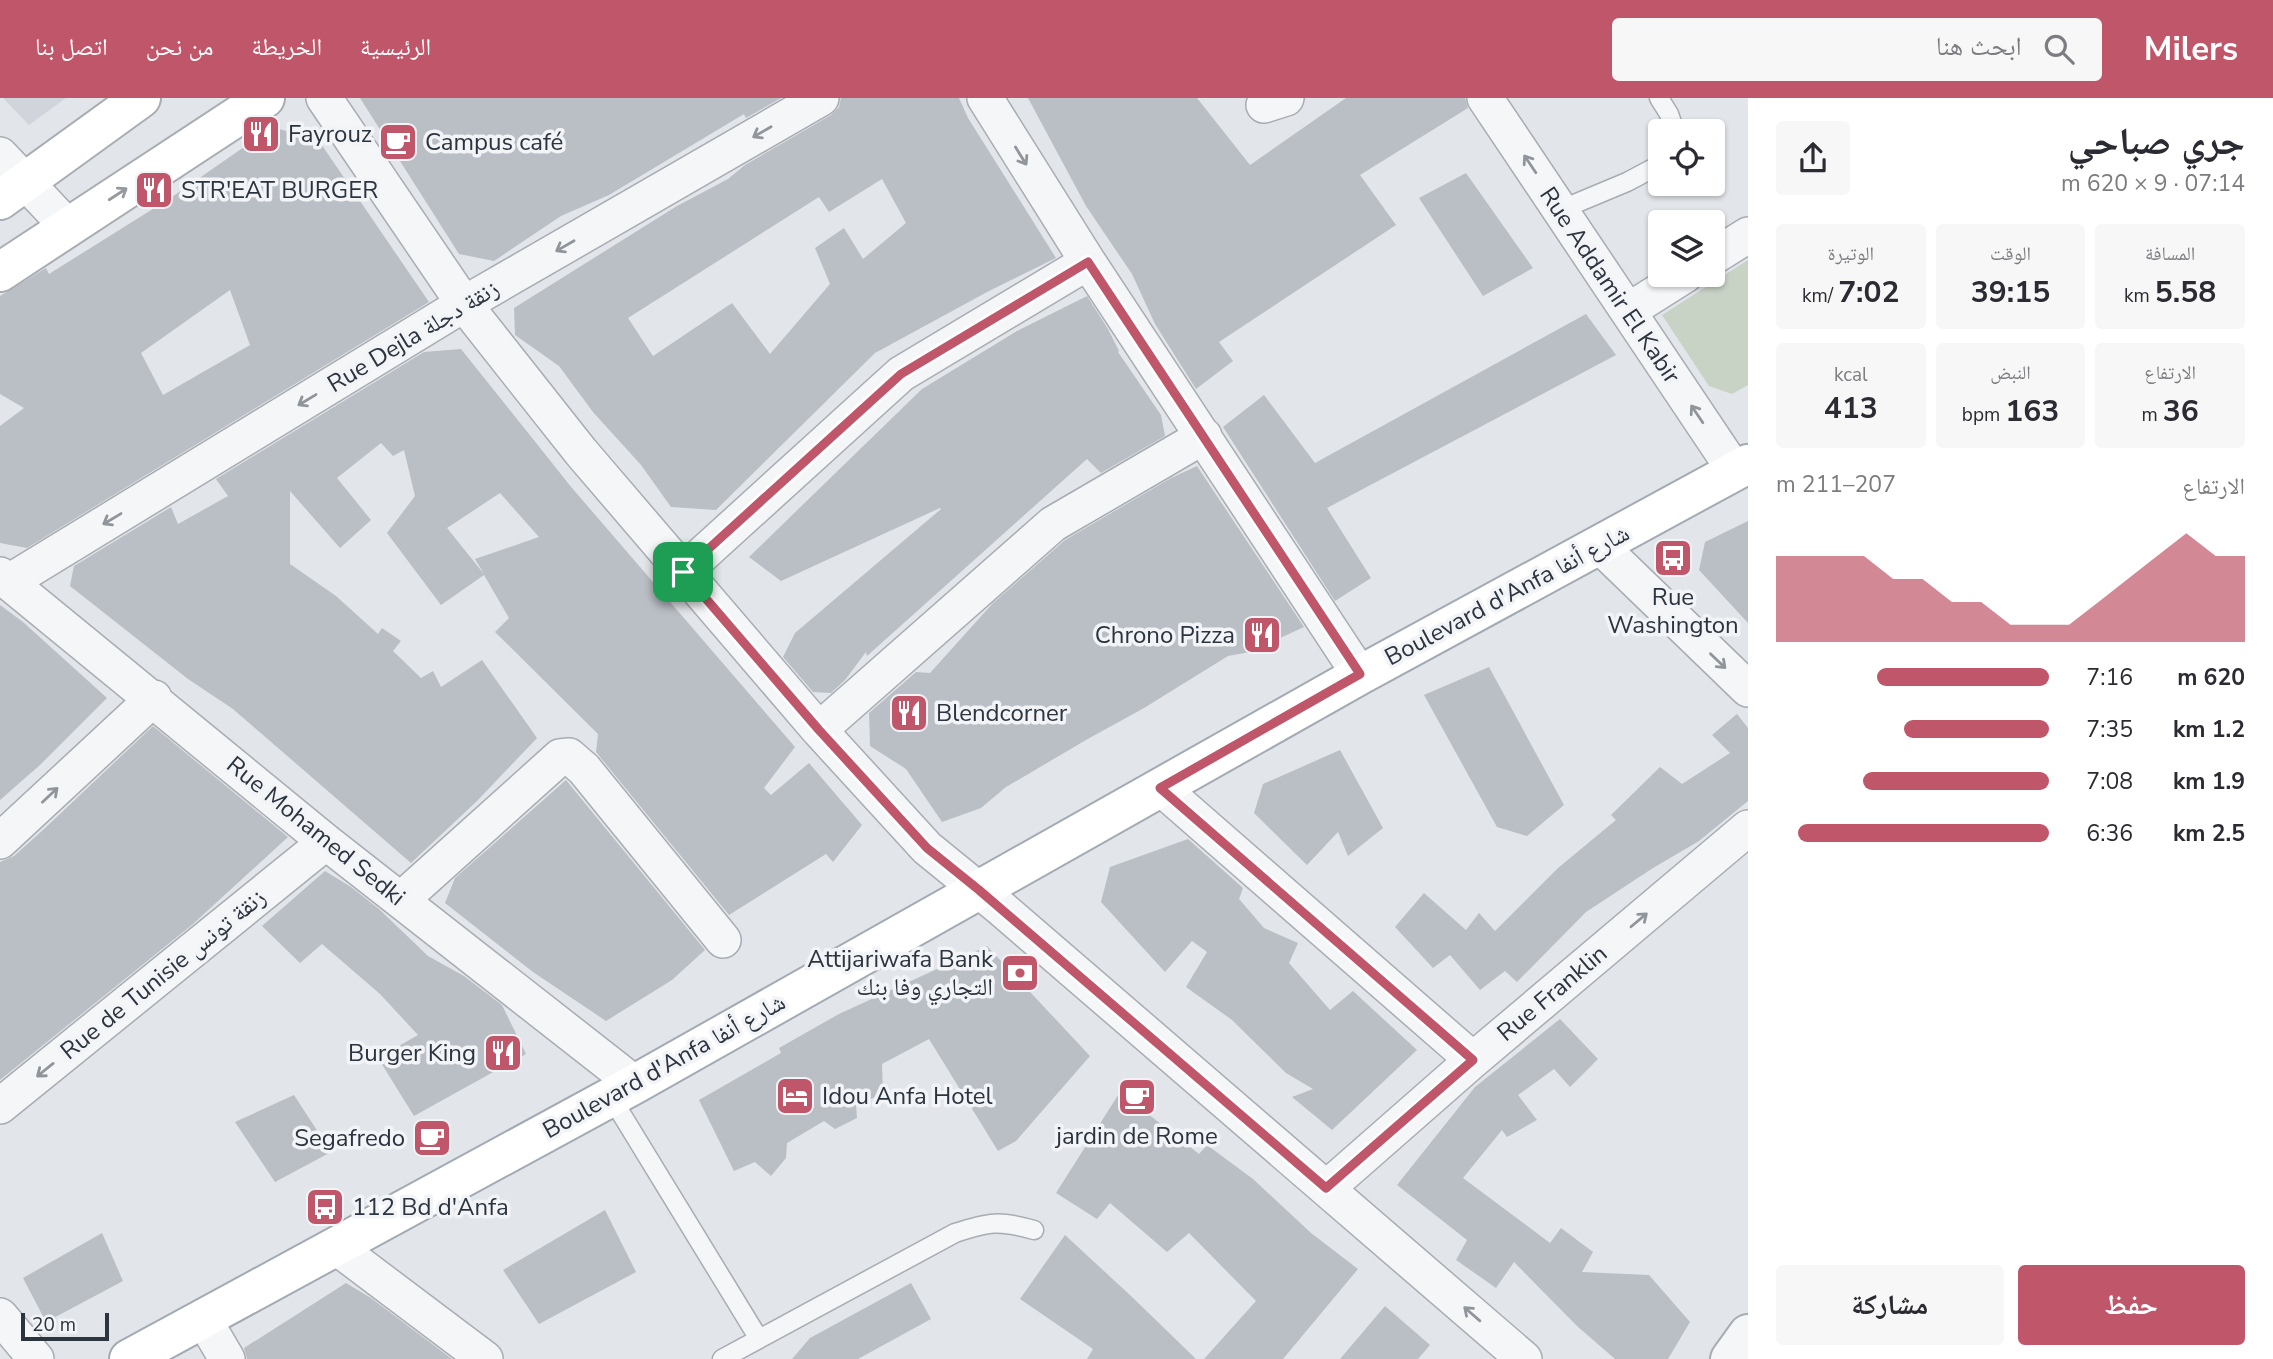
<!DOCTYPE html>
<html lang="ar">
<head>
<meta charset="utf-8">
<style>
	:root { --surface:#fff; --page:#f7f7f7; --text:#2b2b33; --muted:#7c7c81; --accent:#c05669 }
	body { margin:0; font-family:"Nunito Sans","Noto Naskh Arabic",sans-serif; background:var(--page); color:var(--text); direction:rtl; height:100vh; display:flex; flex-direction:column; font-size:26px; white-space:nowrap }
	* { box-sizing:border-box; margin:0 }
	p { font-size:23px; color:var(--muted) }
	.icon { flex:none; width:38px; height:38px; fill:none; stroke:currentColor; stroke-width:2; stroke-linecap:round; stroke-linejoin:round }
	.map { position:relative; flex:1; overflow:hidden; direction:ltr }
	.sheet { display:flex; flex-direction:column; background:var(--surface); width:525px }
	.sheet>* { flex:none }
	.controls { position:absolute; left:1648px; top:21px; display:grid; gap:14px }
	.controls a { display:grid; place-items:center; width:77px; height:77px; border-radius:7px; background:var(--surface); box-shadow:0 2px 5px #0004; font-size:35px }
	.scale { position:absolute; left:21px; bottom:18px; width:88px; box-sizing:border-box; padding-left:7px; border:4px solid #2c343f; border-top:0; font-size:19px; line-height:24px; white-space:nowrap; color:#2c343f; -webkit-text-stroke:5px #f2f4f7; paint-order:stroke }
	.pin { position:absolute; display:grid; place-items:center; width:60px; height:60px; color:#fff; margin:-30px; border-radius:14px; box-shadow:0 4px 10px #0006 }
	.round { display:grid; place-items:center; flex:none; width:74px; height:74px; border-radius:7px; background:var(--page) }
	.summary { display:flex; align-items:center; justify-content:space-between; height:119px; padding:0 28px }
	h1 { font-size:38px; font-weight:700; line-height:52px }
	.stats { display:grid; grid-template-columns:repeat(3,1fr); gap:10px; height:119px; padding:7px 28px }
	.stats div { display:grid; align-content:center; border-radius:7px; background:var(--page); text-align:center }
	.stats b { font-size:30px; font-weight:700 }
	.stats small { font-size:19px; font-weight:400 }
	.stats p { font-size:19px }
	.chart { height:196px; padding:14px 28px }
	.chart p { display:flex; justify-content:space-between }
	.chart svg { width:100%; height:126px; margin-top:7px; fill:var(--accent); opacity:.7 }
	.cta { display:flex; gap:14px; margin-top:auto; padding:14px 28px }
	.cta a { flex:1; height:80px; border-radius:7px; background:var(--accent); color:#fff; font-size:28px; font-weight:700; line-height:80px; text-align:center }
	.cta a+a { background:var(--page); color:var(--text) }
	ul { padding:0 28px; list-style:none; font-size:23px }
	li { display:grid; grid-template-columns:112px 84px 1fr; align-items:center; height:52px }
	li i { height:18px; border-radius:9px; background:var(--accent) }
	header { display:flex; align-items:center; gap:42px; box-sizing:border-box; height:98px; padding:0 35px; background:var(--accent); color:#fff }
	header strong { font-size:33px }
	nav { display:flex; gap:38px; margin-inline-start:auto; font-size:24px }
	.search { width:490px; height:63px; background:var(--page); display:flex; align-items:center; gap:18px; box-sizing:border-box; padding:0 24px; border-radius:7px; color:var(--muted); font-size:26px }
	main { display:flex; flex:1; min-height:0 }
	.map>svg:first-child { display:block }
	.built { fill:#d1d5db }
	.green { fill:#c8d2c5 }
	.building { fill:#babfc5; fill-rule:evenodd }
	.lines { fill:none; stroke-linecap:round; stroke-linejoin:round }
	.service-casing { stroke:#a8acb3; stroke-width:21 }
	.minor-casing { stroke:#a8acb3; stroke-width:38 }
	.tertiary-casing { stroke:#a8acb3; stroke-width:42 }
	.secondary-casing { stroke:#a8acb3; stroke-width:42 }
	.primary-casing { stroke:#a3aab4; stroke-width:42 }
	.service { stroke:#f5f6f8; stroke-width:18 }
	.minor { stroke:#f5f6f8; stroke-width:35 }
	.tertiary { stroke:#f5f6f8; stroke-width:38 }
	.secondary { stroke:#fff; stroke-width:38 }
	.primary { stroke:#fff; stroke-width:38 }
	.oneway { stroke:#90959c }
	.oneway2 { stroke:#969a9f }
	.route-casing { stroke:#fff; stroke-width:14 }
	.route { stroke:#c05669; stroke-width:9 }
	.labels { text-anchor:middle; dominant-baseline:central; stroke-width:7; stroke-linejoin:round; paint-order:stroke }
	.poi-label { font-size:24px; fill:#2c343f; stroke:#f2f4f7; text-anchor:start }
	.street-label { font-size:24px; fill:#2c343f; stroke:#f2f4f7 }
</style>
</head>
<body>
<header>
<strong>Milers</strong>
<div class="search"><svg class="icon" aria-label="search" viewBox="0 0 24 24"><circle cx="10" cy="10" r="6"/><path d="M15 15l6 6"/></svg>ابحث هنا</div>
<nav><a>الرئيسية</a><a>الخريطة</a><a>من نحن</a><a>اتصل بنا</a></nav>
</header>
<main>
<section class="sheet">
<div class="summary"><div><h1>جري صباحي</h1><p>07:14 · 9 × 620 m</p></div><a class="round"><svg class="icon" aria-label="share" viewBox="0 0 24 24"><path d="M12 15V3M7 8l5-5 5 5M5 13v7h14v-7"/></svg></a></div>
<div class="stats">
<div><p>المسافة</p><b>5.58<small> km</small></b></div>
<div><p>الوقت</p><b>39:15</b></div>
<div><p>الوتيرة</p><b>7:02<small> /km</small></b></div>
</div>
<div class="stats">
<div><p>الارتفاع</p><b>36<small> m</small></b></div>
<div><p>النبض</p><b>163<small> bpm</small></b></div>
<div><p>kcal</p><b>413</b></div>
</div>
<div class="chart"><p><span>الارتفاع</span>207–211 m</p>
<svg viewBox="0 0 160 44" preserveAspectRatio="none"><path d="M0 44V14L10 14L20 14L30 14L40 22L50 22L60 30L70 30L80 38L90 38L100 38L110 30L120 22L130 14L140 6L150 14L160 14V44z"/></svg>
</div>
<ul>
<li><b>620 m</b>7:16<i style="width:63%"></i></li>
<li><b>1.2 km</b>7:35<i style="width:53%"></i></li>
<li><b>1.9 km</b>7:08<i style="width:68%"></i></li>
<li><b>2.5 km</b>6:36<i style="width:92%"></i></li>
</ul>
<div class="cta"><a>حفظ</a><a>مشاركة</a></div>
</section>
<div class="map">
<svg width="1748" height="1261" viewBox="0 0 1748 1261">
	<rect width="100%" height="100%" fill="#e2e5e9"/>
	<!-- built -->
	<path class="built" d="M3,0H66L29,27Z"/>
	<!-- green -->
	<path class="green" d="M1748,162V287L1732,296L1709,288L1662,217Z"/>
	<!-- building -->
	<path class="building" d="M360,0H781L746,20L744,16L609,97L561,118L494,163L459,156Z
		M841,0H959L968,20L1056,160L989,193L875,255L716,412L671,409L641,367L593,314L559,268L515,237L514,210L677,108L728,81L745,67L831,17L839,9ZM882,81L906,125L863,161L844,130L815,150L830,186L770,256L732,205L653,258L628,220L819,99L829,114Z
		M1028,0H1197L1250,67L1346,0H1465L1468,10L1360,77L1396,127L1219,244L1233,263L1196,291L1155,226L1132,176L1086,108Z
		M273,29L319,43L429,204L27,450L0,445V328L24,310L0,296V198L46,170L49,176L172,99ZM230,192L250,247L163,297L141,255Z
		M1466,75L1533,170L1483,198L1419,100Z
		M1087,198L1108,231L1119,253L1118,254L1161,317L1165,338L1101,375L1087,361L867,558L866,554L845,582L831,595L813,594L783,559L795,535L941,411L940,410L781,483L749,459L922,291L1017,233Z
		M1586,216L1616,257L1327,410L1371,480L1335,503L1223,329L1264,297L1315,365Z
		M461,251L572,390L795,649L764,690L771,697L809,665L862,727L833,764L826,756L729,817L596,654L598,636L495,534L509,520L484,477L441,507L387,435L415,398L404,352L393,358L381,345L337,380L371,422L340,450L290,393V466L336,498L378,536L382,530L401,543L393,553L421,580L433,573L441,589L482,562L537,640L477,703L411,765L233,611L188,581L70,488L74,468L171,409L178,426L228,398L216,381L424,254ZM500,395L539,439L475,461L484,476L447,430Z
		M1197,368L1304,529L1250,554L1228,558L1144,610L1086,642L1006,689L981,710L942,724L906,671L870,648L869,615L916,574L930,575L993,505L1065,442L1171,380Z
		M1748,423V525L1699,472L1705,444Z
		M0,507L23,524L107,600L40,667L0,702Z
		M1489,569L1564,707L1527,738L1497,729L1424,597Z
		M1737,616L1748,630V703L1699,743L1653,770L1586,814L1517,884L1505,873L1480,892L1450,857L1433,870L1395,829L1424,795L1466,832L1479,815L1495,833L1558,770L1616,722L1611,717L1660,669L1682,686L1730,655L1712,637Z
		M153,628L288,739L193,826L0,982V764L14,758L43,732Z
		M1340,652L1383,730L1348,758L1338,734L1307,767L1254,715L1263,686Z
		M566,682L705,852L672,882L606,923L533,874L445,805L455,780Z
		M1188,741L1243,790L1239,801L1264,830L1298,845L1289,865L1330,912L1353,893L1417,952L1332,1032L1292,999L1313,991L1286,975L1232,922L1186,889L1207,854L1192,843L1165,874L1101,804L1110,769Z
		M325,773L351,789L379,811L428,858L464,878L502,907L526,956L414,1018L378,960L418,937L380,896L322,846L300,865L262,828Z
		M987,848L1090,958L1016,1043L998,1053L929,941L882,966L883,996L856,1007L857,1020L835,1031L824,1023L787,1045L786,1060L771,1078L755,1064L734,1073L699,1002L781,955L779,950L839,916Z
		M1560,921L1598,961L1570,989L1554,971L1518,997L1537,1022L1507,1039L1502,1032L1463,1080L1550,1145L1561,1130L1593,1154L1582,1174L1649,1177L1690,1224L1668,1261H1615L1577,1228L1514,1164L1496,1190L1456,1162L1467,1142L1397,1087L1475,989Z
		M1120,994L1199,1056L1207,1047L1253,1081L1311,1135L1358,1171L1283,1261H1204L1256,1203L1189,1135L1167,1154L1110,1105L1097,1121L1056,1095Z
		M294,997L331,1054L275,1084L235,1024Z
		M605,1112L636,1174L539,1226L503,1172Z
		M102,1135L123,1183L46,1224L23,1180Z
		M1065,1137L1131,1198L1196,1261H1087L1093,1251L1020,1201Z
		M346,1185L371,1200L452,1261H247L244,1250Z
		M911,1185L931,1221L858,1261H792L810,1240Z
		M1385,1208L1430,1247L1418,1261H1340Z"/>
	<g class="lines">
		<defs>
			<path id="service" d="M1659,0L1669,16L1675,33
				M1560,112L1627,84L1661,66
				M611,999L759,1241
				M722,1261L955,1135C989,1124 999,1122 1034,1132"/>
			<path id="minor" d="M324,0L464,206L581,354L819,632L927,750L1002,811L1524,1261
				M985,0L1088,164L1360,577
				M1485,0L1735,373
				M1264,7L1286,0
				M0,57L68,129
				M1713,159L1748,137
				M1628,213L1685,177
				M1599,447L1748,591
				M683,474L901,276L1088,164
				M0,477L326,744L635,986
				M9,484L464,206L821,0
				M819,632L1053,426L1204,338
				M1160,689L1473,962
				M0,743L154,600
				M402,801L560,659L569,658L584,671L723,842
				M0,1008L326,744
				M1327,1090L1473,962L1748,730
				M335,1148L485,1261
				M0,1218L36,1261
				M203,1220L227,1261"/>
			<path id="tertiary" d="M1730,1261L1748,1236"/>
			<path id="secondary" d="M0,102L141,0
				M0,174L265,0"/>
			<path id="primary" d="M129,1261L635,986L1360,577L1748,366"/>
		</defs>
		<!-- service casing -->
		<use href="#service" class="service-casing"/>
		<!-- minor casing -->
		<use href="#minor" class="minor-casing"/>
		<!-- tertiary casing -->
		<use href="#tertiary" class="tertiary-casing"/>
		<!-- secondary casing -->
		<use href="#secondary" class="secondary-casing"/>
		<!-- primary casing -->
		<use href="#primary" class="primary-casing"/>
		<!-- service -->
		<use href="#service" class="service"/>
		<!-- minor -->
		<use href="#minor" class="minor"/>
		<!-- tertiary -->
		<use href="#tertiary" class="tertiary"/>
		<!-- secondary -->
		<use href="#secondary" class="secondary"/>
		<!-- primary -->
		<use href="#primary" class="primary"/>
	</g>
	<!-- one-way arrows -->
	<defs><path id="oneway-shaft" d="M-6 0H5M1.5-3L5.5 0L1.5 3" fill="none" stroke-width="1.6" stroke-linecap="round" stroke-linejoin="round" transform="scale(1.75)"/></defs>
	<g class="oneway">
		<use href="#oneway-shaft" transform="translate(762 34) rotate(150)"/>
		<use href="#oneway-shaft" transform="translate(1021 58) rotate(58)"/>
		<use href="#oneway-shaft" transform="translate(1530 66) rotate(-124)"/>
		<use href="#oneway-shaft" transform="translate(565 148) rotate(150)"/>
		<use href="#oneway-shaft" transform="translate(307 302) rotate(149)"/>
		<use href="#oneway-shaft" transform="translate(1697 316) rotate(-124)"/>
		<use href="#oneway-shaft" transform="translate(112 421) rotate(149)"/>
		<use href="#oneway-shaft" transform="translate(1718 563) rotate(44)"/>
		<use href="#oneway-shaft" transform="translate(50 697) rotate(-43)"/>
		<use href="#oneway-shaft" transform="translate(1639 822) rotate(-40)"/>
		<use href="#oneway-shaft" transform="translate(45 972) rotate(141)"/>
		<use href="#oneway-shaft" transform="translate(1472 1216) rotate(-139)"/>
	</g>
	<use class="oneway2" href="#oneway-shaft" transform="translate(118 96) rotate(-33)"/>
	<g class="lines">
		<defs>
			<path id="route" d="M1088,164L1360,576L1160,690L1473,962L1326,1090L979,792L927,750L819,632L683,474L901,276Z"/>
		</defs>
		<!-- route casing -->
		<use href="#route" class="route-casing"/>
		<!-- route -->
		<use href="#route" class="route"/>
	</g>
	<!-- icons -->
	<defs>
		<symbol id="restaurant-square" viewBox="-11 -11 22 22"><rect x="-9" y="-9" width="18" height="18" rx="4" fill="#c05669" stroke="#f2f4f7"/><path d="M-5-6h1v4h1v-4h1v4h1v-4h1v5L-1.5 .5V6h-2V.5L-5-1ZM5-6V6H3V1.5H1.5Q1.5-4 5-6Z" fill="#fff"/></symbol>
		<symbol id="cafe-square" viewBox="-11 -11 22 22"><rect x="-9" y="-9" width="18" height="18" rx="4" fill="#c05669" stroke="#f2f4f7"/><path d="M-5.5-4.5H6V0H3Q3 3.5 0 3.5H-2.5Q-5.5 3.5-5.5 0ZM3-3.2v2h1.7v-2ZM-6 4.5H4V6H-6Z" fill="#fff"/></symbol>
		<symbol id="bus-square" viewBox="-11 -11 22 22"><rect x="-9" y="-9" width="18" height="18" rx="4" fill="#c05669" stroke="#f2f4f7"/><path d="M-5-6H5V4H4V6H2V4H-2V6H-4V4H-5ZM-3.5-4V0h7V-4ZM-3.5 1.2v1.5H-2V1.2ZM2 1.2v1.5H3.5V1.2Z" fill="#fff"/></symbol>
		<symbol id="bank-square" viewBox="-11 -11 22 22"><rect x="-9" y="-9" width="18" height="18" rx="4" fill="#c05669" stroke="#f2f4f7"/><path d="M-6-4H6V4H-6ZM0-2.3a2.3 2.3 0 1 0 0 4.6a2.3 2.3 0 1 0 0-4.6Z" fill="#fff"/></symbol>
		<symbol id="hotel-square" viewBox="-11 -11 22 22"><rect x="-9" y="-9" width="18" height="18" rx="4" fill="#c05669" stroke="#f2f4f7"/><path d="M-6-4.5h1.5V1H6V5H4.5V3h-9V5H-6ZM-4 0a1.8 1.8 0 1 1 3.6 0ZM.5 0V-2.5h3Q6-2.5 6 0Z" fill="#fff"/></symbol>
	</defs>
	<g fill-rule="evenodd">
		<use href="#restaurant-square" x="239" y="14" width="44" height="44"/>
		<use href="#cafe-square" x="376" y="22" width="44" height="44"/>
		<use href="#restaurant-square" x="132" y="70" width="44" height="44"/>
		<use href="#bus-square" x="1651" y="438" width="44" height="44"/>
		<use href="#restaurant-square" x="1240" y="515" width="44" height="44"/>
		<use href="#restaurant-square" x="887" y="593" width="44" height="44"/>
		<use href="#bank-square" x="998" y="853" width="44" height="44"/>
		<use href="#restaurant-square" x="481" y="933" width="44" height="44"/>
		<use href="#hotel-square" x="773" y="976" width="44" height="44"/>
		<use href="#cafe-square" x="1115" y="977" width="44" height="44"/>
		<use href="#cafe-square" x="410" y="1018" width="44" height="44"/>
		<use href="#bus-square" x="303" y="1087" width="44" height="44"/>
	</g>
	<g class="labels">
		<!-- poi labels -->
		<g class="poi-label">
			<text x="288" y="36">Fayrouz</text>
			<text x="425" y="44">Campus café</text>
			<text x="181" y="92">STR'EAT BURGER</text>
			<text x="1673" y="499" text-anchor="middle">Rue<tspan x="1673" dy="28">Washington</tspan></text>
			<text x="1235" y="537" text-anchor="end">Chrono Pizza</text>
			<text x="936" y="615">Blendcorner</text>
			<text x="993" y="861" text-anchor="end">Attijariwafa Bank<tspan x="993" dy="28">التجاري وفا بنك</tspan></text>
			<text x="476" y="955" text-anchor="end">Burger King</text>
			<text x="822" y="998">Idou Anfa Hotel</text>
			<text x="1137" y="1038" text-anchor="middle">jardin de Rome</text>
			<text x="405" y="1040" text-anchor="end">Segafredo</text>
			<text x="352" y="1109">112 Bd d'Anfa</text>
		</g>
		<!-- street labels -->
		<g class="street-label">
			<text transform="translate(1610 187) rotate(56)">Rue Addamir El Kabir</text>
			<text transform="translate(413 238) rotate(-31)">Rue Dejla زنقة دجلة</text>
			<text transform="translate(1507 497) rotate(-28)">Boulevard d'Anfa شارع أنفا</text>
			<text transform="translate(316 733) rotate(39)">Rue Mohamed Sedki</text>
			<text transform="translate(163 876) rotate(-39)">Rue de Tunisie زنقة تونس</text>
			<text transform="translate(1552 895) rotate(-40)">Rue Franklin</text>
			<text transform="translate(664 968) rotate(-29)">Boulevard d'Anfa شارع أنفا</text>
		</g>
	</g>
</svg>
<div class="controls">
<a><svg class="icon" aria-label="locate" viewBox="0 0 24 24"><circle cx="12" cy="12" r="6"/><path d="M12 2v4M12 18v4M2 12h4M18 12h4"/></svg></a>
<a><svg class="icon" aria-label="layers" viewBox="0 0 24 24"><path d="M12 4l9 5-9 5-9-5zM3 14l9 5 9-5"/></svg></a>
</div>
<div class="scale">20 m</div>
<div class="pin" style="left:683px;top:474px;background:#1e9e55"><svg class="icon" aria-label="arrive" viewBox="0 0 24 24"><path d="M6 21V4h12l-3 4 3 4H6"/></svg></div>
</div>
</main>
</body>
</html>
